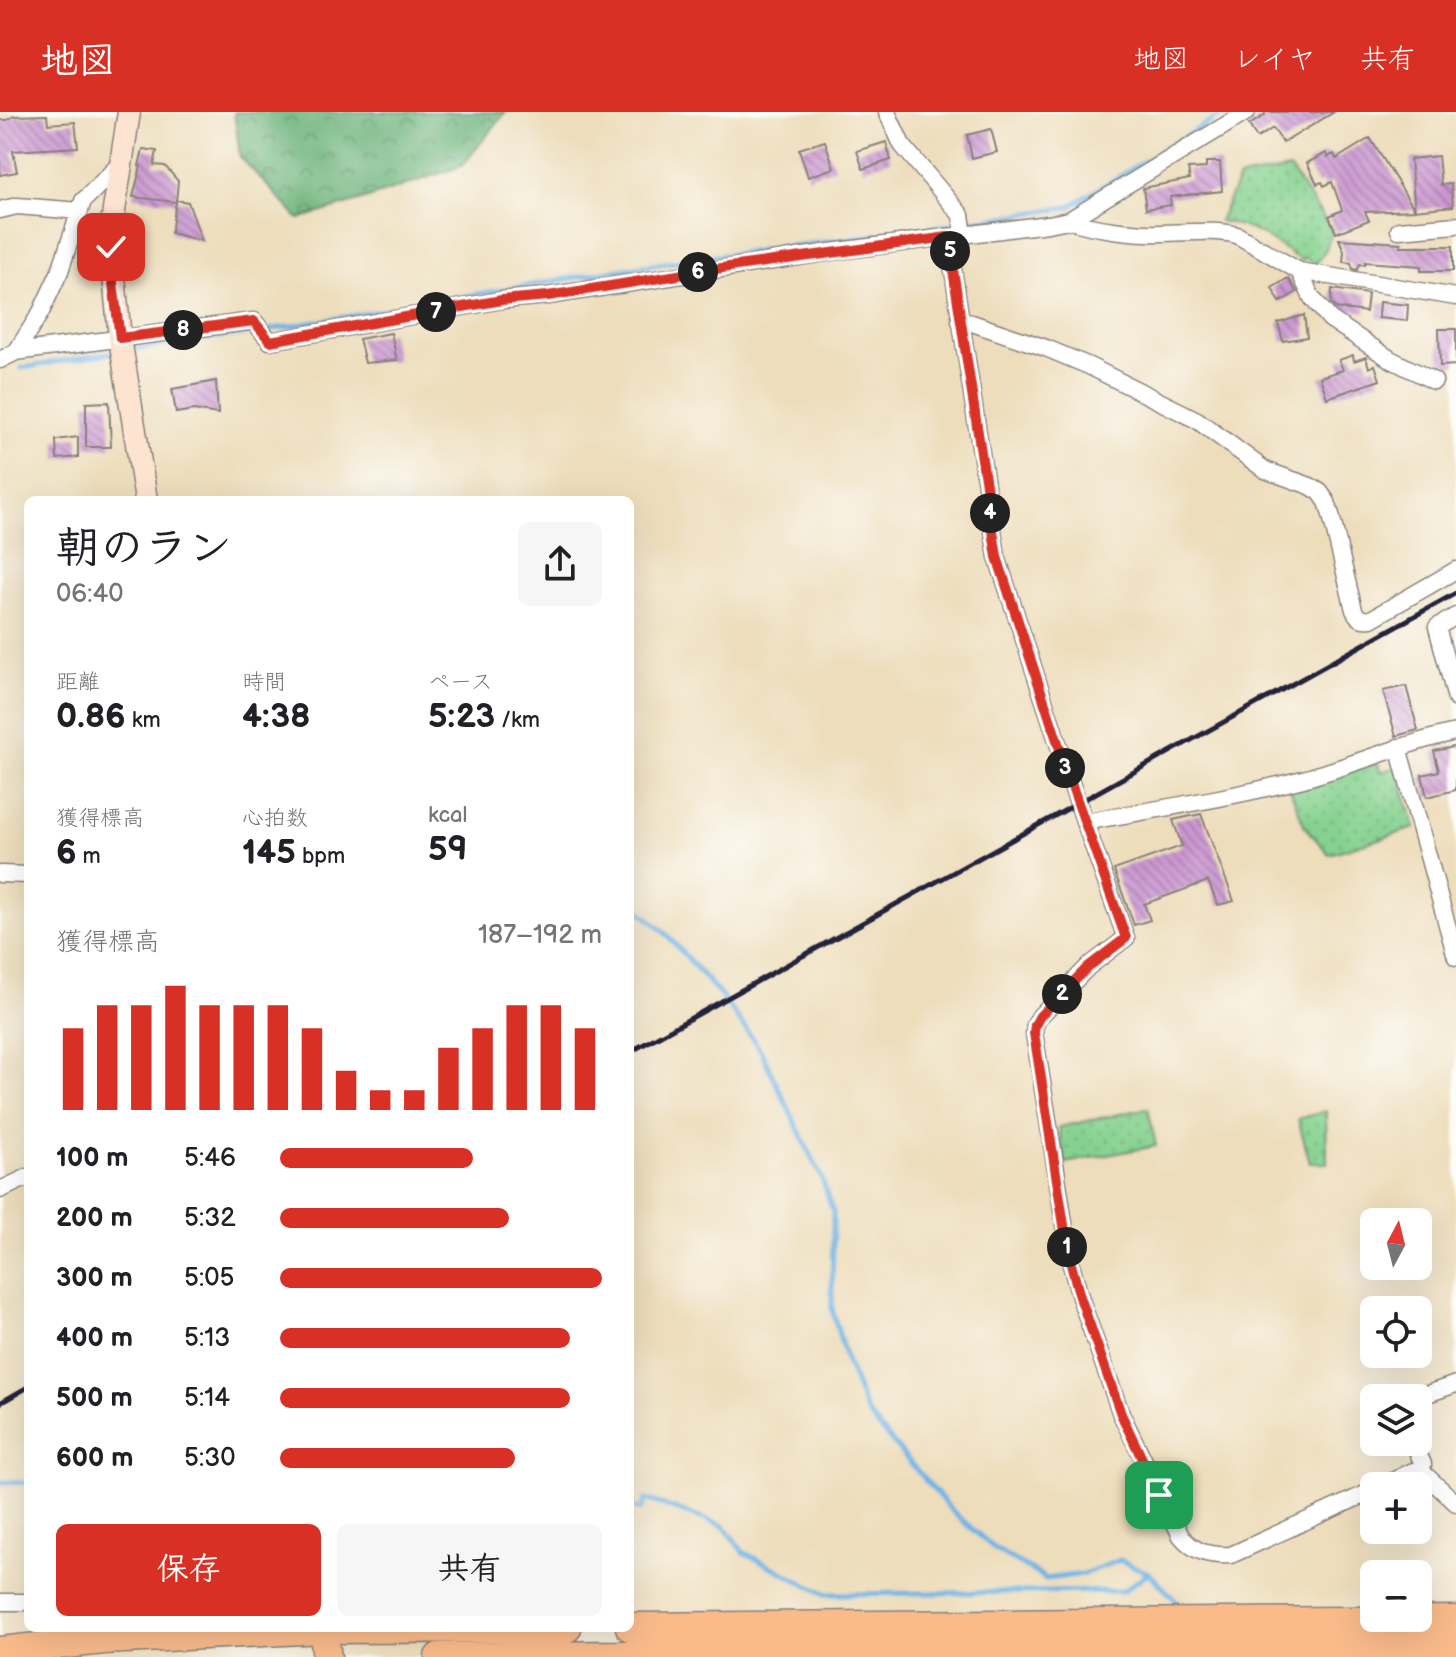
<!DOCTYPE html>
<html lang="ja">
<head>
<meta charset="utf-8">
<style>
	:root { --surface:#fff; --page:#f6f6f6; --text:#202124; --muted:#757577; --accent:#d93025 }
	body { margin:0; font-family:"Balsamiq Sans","Klee One",sans-serif; background:var(--page); color:var(--text); height:100vh; display:flex; flex-direction:column; font-size:30px; white-space:nowrap }
	* { box-sizing:border-box; margin:0 }
	p { font-size:26px; color:var(--muted) }
	.icon { flex:none; width:44px; height:44px; fill:none; stroke:currentColor; stroke-width:2; stroke-linecap:round; stroke-linejoin:round }
	.map { position:relative; flex:1; overflow:hidden }
	.side { position:absolute; left:24px; top:384px; width:610px; height:1136px; display:flex; flex-direction:column; background:var(--surface); border-radius:12px; box-shadow:0 8px 32px #0002 }
	.side>* { flex:none }
	.needle { width:52px; rotate:7deg }
	.buttons { position:absolute; left:1360px; top:1096px; display:grid; gap:16px }
	.buttons a { display:grid; place-items:center; width:72px; height:72px; border-radius:12px; background:var(--surface); box-shadow:0 8px 32px #0002; font-size:40px }
	.pin { position:absolute; display:grid; place-items:center; width:68px; height:68px; color:#fff; margin:-34px; border-radius:16px; box-shadow:0 4px 12px #0006 }
	.km { position:absolute; width:40px; height:40px; margin:-20px; border-radius:50%; background:#222; color:#fff; font-size:22px; line-height:40px; text-align:center }
	.round { display:grid; place-items:center; flex:none; width:84px; height:84px; border-radius:12px; background:var(--page) }
	.overview { display:flex; align-items:center; justify-content:space-between; height:136px; padding:0 32px }
	h1 { font-size:44px; font-weight:800; line-height:60px }
	.figures { display:grid; grid-template-columns:repeat(3,1fr); gap:12px; height:136px; padding:8px 32px }
	.figures div { display:grid; align-content:center }
	.figures b { font-size:34px; font-weight:800 }
	.figures small { font-size:22px; font-weight:400 }
	.figures p { font-size:22px }
	.chart { height:224px; padding:16px 32px }
	.chart p { display:flex; justify-content:space-between }
	.chart svg { width:100%; height:144px; margin-top:8px; stroke:var(--accent); stroke-width:6 }
	.primary-button { display:flex; gap:16px; margin-top:auto; padding:16px 32px }
	.primary-button a { flex:1; height:92px; border-radius:12px; background:var(--accent); color:#fff; font-size:32px; font-weight:800; line-height:92px; text-align:center }
	.primary-button a+a { background:var(--page); color:var(--text) }
	ul { padding:0 32px; list-style:none; font-size:26px }
	li { display:grid; grid-template-columns:128px 96px 1fr; align-items:center; height:60px }
	li i { height:20px; border-radius:10px; background:var(--accent) }
	header { display:flex; align-items:center; gap:48px; box-sizing:border-box; height:112px; padding:0 40px; background:var(--accent); color:#fff }
	header strong { font-size:38px }
	nav { display:flex; gap:44px; margin-inline-start:auto; font-size:28px }
	.map>svg:first-child { display:block }
	.grass { fill:url(#grass-dots); stroke:#547a65; stroke-width:2 }
	.forest { fill:url(#forest-crowns); stroke:#476a5a; stroke-width:2 }
	.lines { fill:none; stroke-linecap:round; stroke-linejoin:round }
	.stream { stroke:#6fb4e5; stroke-width:5 }
	.building { fill:url(#building-back-hatch) }
	.street-casing { stroke:#88807b; stroke-width:19 }
	.secondary-casing { stroke:#88807b; stroke-width:25 }
	.highway-casing { stroke:#88807b; stroke-width:31 }
	.street { stroke:#fff; stroke-width:16 }
	.secondary { stroke:#fde4d1; stroke-width:22 }
	.highway { stroke:#fabb8b; stroke-width:28 }
	.rail { stroke:#22223b; stroke-width:5 }
	.route-casing { stroke:#fff; stroke-width:16 }
	.route { stroke:#d93025; stroke-width:10 }
</style>
</head>
<body>
<header>
<strong>地図</strong>
<nav><a>地図</a><a>レイヤ</a><a>共有</a></nav>
</header>
<div class="map">
<svg width="1456" height="1545" viewBox="0 0 1456 1545">
	<defs>
		<pattern id="grass-dots" width="8" height="8" patternUnits="userSpaceOnUse" patternTransform="scale(2)"><rect width="8" height="8" fill="#85d18f"/><path d="M2 2h.1M6 6h.1" fill="none" stroke="#73b37c" stroke-width="1.8" stroke-linecap="round"/></pattern>
		<pattern id="forest-crowns" width="20" height="18" patternUnits="userSpaceOnUse" patternTransform="scale(2)"><rect width="20" height="18" fill="#6cb37a"/><path d="M2 6a3 3 0 1 1 6 0M12 15a3 3 0 1 1 6 0" fill="none" stroke="#589165"/></pattern>
		<pattern id="building-back-hatch" width="6" height="6" patternUnits="userSpaceOnUse" patternTransform="scale(2)"><rect width="6" height="6" fill="#cb97d0"/><path d="M-1 5l2 2M0 0l6 6M5-1l2 2" fill="none" stroke="#a47baa"/></pattern>
	</defs>
	<rect width="100%" height="100%" fill="#fdfcf7"/>
	<filter id="ink" filterUnits="userSpaceOnUse"><feTurbulence type="fractalNoise" baseFrequency=".0125" numOctaves="2"/><feDisplacementMap in="SourceGraphic" scale="16" xChannelSelector="R" yChannelSelector="G"/><feConvolveMatrix kernelMatrix="1 2 1 2 8 2 1 2 1" color-interpolation-filters="sRGB"/></filter>
	<filter id="wash" filterUnits="userSpaceOnUse"><feTurbulence type="fractalNoise" baseFrequency=".006" numOctaves="4" result="noise"/><feDisplacementMap in="SourceGraphic" scale="32" xChannelSelector="R" yChannelSelector="G"/><feGaussianBlur stdDeviation="1.8" result="paint"/><feColorMatrix in="noise" values="0 0 0 0 0 0 0 0 0 0 0 0 0 0 0 0 0 1.4 0 .05"/><feComposite in="paint" operator="in"/></filter>
	<g filter="url(#wash)">
		<rect width="100%" height="100%" fill="#edddbb"/>
		<!-- grass -->
		<path class="grass" d="M1290,57L1332,118L1326,137L1315,153L1304,145L1301,149C1272,128 1256,115 1219,109L1239,66Z
			M1378,651L1380,660L1397,655L1415,716L1329,742L1305,715L1290,677Z
			M1148,996L1156,1034L1065,1051L1059,1015Z
			M1326,999L1327,1051H1310L1298,1007Z"/>
		<!-- forest -->
		<path class="forest" d="M234,0H506L462,54L365,87L299,107L240,45Z"/>
		<g class="lines">
			<!-- stream -->
			<path class="stream" d="M129,238L286,215L636,155L921,117L1069,95L1226,0
				M22,256L115,240
				M630,790L666,822L722,885L760,937L822,1067L833,1100L832,1197L846,1248L867,1301L954,1401L995,1437L1046,1467L1083,1462L1120,1448L1149,1461L1186,1499
				M0,1370L28,1371
				M630,1393L640,1398L646,1387L724,1414L743,1440L825,1482L1123,1479L1148,1461"/>
		</g>
		<g id="blocks">
			<!-- building -->
			<path class="building" d="M1264,0H1334L1283,31L1273,16L1257,26L1249,13L1265,3Z
				M47,3L48,12L75,10L78,35L13,39L17,60L0,63V8H7L14,4Z
				M991,17L997,40L972,46L967,23Z
				M1370,26L1415,98L1365,100L1369,108L1336,121L1329,104L1342,98L1332,70L1324,74L1322,70L1317,72L1307,51L1326,41L1328,45L1334,42L1336,47Z
				M825,29L834,56L808,65L799,37Z
				M886,30L891,48L863,57L857,39Z
				M143,37L157,39L154,53L165,54L178,69L176,90V88L188,90L202,129L171,121L176,90L133,85L141,54H139Z
				M1438,44L1441,73L1451,72L1453,94L1415,98L1410,47Z
				M1206,50H1220L1222,79L1170,85L1171,93L1146,97L1143,76L1190,67L1188,57L1206,56Z
				M1339,127L1401,131L1400,134H1453V159H1421V154L1365,150V153L1360,152L1357,158L1353,157L1351,151L1343,150L1344,139Z
				M1288,166L1297,180L1280,190L1272,176Z
				M1332,177L1368,182L1366,200L1335,196L1331,191Z
				M1379,190L1408,193L1407,209L1378,206Z
				M1304,203L1307,225L1283,229L1278,211Z
				M1439,217H1456V253L1440,254Z
				M391,221L397,248L365,251L359,227Z
				M1353,243L1354,249L1366,245L1369,256L1375,253L1380,268L1327,286L1320,265L1343,258L1339,248Z
				M216,269L218,302L194,298L176,301L172,277Z
				M109,290L111,335H86V291Z
				M78,325V345L57,347L56,328Z
				M1406,574L1418,618L1396,624L1383,579Z
				M1454,635L1456,644V678L1427,685L1422,663L1439,659L1434,639Z
				M1201,702L1234,789L1218,793L1208,769L1144,792L1150,808L1134,813L1114,758L1182,734L1173,708Z"/>
		</g>
	</g>
	<g filter="url(#ink)">
		<use href="#blocks" fill-opacity="0" stroke="#88807b" stroke-width="2"/>
		<g class="lines">
			<defs>
				<path id="street" d="M887,0L902,33L961,103L964,123
					M0,98L17,94L80,99
					M1069,108C1092,117 1137,122 1162,121C1187,121 1214,117 1237,123L1299,159L1312,186L1330,207L1390,247L1434,269
					M1399,118L1456,113
					M948,125L997,445L1073,677L1126,826L1088,855L1040,904L1035,913L1034,921L1056,1058L1069,1145L1080,1185L1121,1302L1181,1424C1195,1441 1210,1444 1231,1443L1374,1378
					M1299,159L1456,185
					M960,209L972,211L1046,236L1089,254L1197,308L1265,358L1310,374L1320,380L1327,390L1331,403L1354,498C1358,506 1361,508 1371,507L1456,458
					M16,240L41,200L60,159L83,89L121,51
					M0,248L16,240L254,209L270,229L502,188L548,184L830,140L1048,112L1069,108L1247,0
					M1456,504L1437,515L1456,587
					M1398,635L1456,845
					M1084,710C1157,697 1231,686 1303,667C1355,653 1403,631 1456,620
					M0,762L28,763
					M0,1078L28,1065
					M1416,1286L1456,1272
					M1413,1330L1423,1352L1422,1360
					M1382,1374L1413,1359L1422,1360L1456,1391
					M0,1490H28"/>
				<path id="secondary" d="M129,0L113,105L111,135L120,226L146,388"/>
				<path id="highway" d="M630,1515L1456,1508
					M323,1517L327,1545
					M0,1539L104,1528L323,1517L567,1516
					M439,1545L1456,1534"/>
			</defs>
			<!-- street casing -->
			<use href="#street" class="street-casing"/>
			<!-- secondary casing -->
			<use href="#secondary" class="secondary-casing"/>
			<!-- highway casing -->
			<use href="#highway" class="highway-casing"/>
			<!-- street -->
			<use href="#street" class="street"/>
			<!-- secondary -->
			<use href="#secondary" class="secondary"/>
			<!-- highway -->
			<use href="#highway" class="highway"/>
			<!-- rail -->
			<path class="rail" d="M630,940L1456,481
				M0,1291L28,1275"/>
		</g>
	</g>
	<g class="lines" filter="url(#ink)">
		<defs>
			<path id="route" d="M111,135L112,163L120,226L254,209L270,229L502,188L548,184L722,156L948,125L997,445L1073,677L1126,826L1088,855L1040,904L1035,913L1034,921L1069,1145L1080,1185L1121,1302L1159,1383"/>
		</defs>
		<!-- route casing -->
		<use href="#route" class="route-casing"/>
		<!-- route -->
		<use href="#route" class="route"/>
	</g>
</svg>
<div class="buttons">
<a><svg class="needle" viewBox="-14 -14 28 28"><path d="M0-13l5 13h-10z" fill="#e53935"/><path d="M0 13l5-13h-10z" fill="#757577"/></svg></a>
<a><svg class="icon" aria-label="locate" viewBox="0 0 24 24"><circle cx="12" cy="12" r="6"/><path d="M12 2v4M12 18v4M2 12h4M18 12h4"/></svg></a>
<a><svg class="icon" aria-label="layers" viewBox="0 0 24 24"><path d="M12 4l9 5-9 5-9-5zM3 14l9 5 9-5"/></svg></a>
<a>+</a>
<a>−</a>
</div>
<div class="pin" style="left:1159px;top:1383px;background:#1e9e55"><svg class="icon" aria-label="arrive" viewBox="0 0 24 24"><path d="M6 21V4h12l-3 4 3 4H6"/></svg></div>
<div class="pin" style="left:111px;top:135px;background:#d93025"><svg class="icon" aria-label="check" viewBox="0 0 24 24"><path d="M5 12l5 5 9-10"/></svg></div>
<b class="km" style="left:1067px;top:1135px">1</b>
<b class="km" style="left:1062px;top:882px">2</b>
<b class="km" style="left:1065px;top:656px">3</b>
<b class="km" style="left:990px;top:401px">4</b>
<b class="km" style="left:950px;top:139px">5</b>
<b class="km" style="left:698px;top:160px">6</b>
<b class="km" style="left:436px;top:200px">7</b>
<b class="km" style="left:183px;top:218px">8</b>
<section class="side">
<div class="overview"><div><h1>朝のラン</h1><p>06:40</p></div><a class="round"><svg class="icon" aria-label="share" viewBox="0 0 24 24"><path d="M12 15V3M7 8l5-5 5 5M5 13v7h14v-7"/></svg></a></div>
<div class="figures">
<div><p>距離</p><b>0.86<small> km</small></b></div>
<div><p>時間</p><b>4:38</b></div>
<div><p>ペース</p><b>5:23<small> /km</small></b></div>
</div>
<div class="figures">
<div><p>獲得標高</p><b>6<small> m</small></b></div>
<div><p>心拍数</p><b>145<small> bpm</small></b></div>
<div><p>kcal</p><b>59</b></div>
</div>
<div class="chart"><p><span>獲得標高</span>187–192 m</p>
<svg viewBox="0 0 160 44" preserveAspectRatio="none"><path d="M5 44V19M15 44V12M25 44V12M35 44V6M45 44V12M55 44V12M65 44V12M75 44V19M85 44V32M95 44V38M105 44V38M115 44V25M125 44V19M135 44V12M145 44V12M155 44V19"/></svg>
</div>
<ul>
<li><b>100 m</b>5:46<i style="width:60%"></i></li>
<li><b>200 m</b>5:32<i style="width:71%"></i></li>
<li><b>300 m</b>5:05<i style="width:100%"></i></li>
<li><b>400 m</b>5:13<i style="width:90%"></i></li>
<li><b>500 m</b>5:14<i style="width:90%"></i></li>
<li><b>600 m</b>5:30<i style="width:73%"></i></li>
</ul>
<div class="primary-button"><a>保存</a><a>共有</a></div>
</section>
</div>
</body>
</html>
